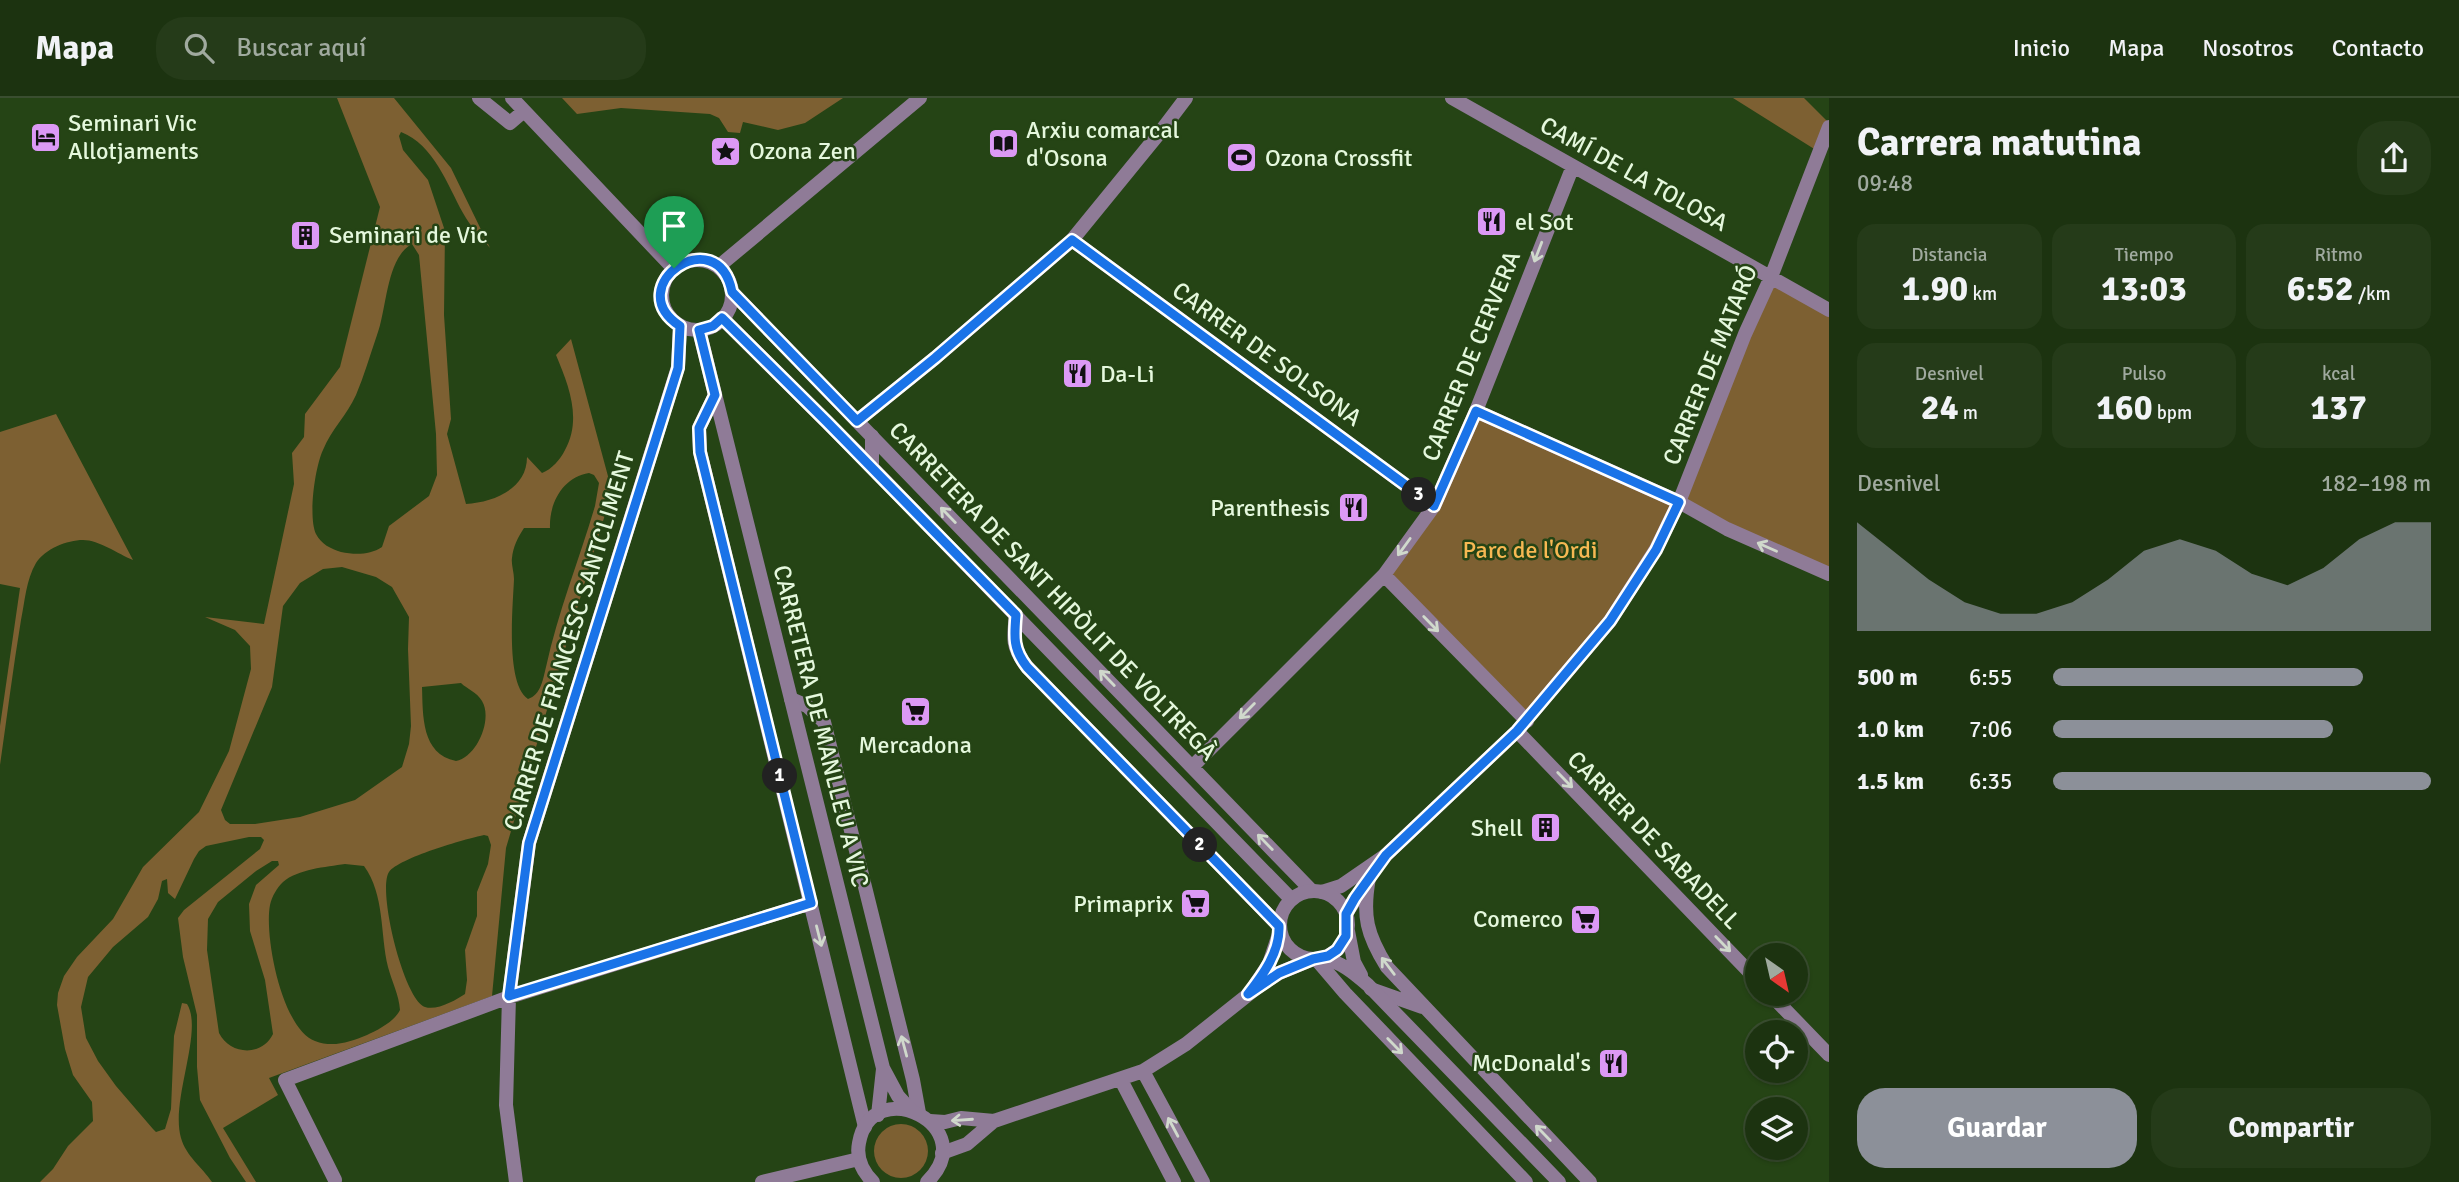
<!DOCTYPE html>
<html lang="es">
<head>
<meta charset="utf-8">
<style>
	:root { --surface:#1c3310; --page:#253b19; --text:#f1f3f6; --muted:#a0aa9f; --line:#3a4e30; --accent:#8c9099 }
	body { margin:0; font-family:Signika,sans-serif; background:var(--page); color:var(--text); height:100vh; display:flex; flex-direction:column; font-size:26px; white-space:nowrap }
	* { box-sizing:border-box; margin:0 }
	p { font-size:23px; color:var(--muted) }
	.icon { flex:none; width:38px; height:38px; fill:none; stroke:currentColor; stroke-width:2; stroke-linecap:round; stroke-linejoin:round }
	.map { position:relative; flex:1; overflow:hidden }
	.side { display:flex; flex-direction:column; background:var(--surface); width:630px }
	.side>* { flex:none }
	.needle { width:46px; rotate:146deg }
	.fabs { position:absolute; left:1745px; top:845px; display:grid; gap:14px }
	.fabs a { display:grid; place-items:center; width:63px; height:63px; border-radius:50%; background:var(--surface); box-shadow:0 2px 5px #0004,0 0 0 2px var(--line); font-size:35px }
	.pin { position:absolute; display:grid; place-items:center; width:60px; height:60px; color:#fff; margin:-72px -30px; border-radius:50% 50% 50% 0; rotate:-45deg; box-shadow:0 0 7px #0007 }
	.pin .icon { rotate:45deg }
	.km { position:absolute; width:35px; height:35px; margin:-18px; border-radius:50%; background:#222; color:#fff; font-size:19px; line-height:35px; text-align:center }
	.round { display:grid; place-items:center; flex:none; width:74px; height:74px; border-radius:28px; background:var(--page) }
	.summary { display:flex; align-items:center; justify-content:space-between; height:119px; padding:0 28px }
	h1 { font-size:38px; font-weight:700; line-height:52px }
	.figures { display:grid; grid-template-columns:repeat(3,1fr); gap:10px; height:119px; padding:7px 28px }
	.figures div { display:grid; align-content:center; border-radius:18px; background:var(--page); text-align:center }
	.figures b { font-size:35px; font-weight:700 }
	.figures small { font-size:19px; font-weight:400 }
	.figures p { font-size:19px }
	.chart { height:196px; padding:14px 28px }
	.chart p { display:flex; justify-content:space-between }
	.chart svg { width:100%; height:126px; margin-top:7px; fill:var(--accent); opacity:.7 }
	.primary-button { display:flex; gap:14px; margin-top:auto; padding:14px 28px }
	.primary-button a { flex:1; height:80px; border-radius:28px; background:var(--accent); color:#fff; font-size:28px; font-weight:700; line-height:80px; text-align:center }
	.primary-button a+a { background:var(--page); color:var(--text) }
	ul { padding:0 28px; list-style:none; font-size:23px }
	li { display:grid; grid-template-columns:112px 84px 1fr; align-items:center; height:52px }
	li i { height:18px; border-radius:9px; background:var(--accent) }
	header { display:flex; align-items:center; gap:42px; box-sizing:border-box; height:98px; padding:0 35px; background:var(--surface); border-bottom:2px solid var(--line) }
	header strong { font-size:33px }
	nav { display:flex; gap:38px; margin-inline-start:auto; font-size:24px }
	.search { width:490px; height:63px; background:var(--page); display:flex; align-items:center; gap:18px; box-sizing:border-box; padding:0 24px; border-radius:28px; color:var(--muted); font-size:26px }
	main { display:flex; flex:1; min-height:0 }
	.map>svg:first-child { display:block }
	.green { fill:#7d6032; fill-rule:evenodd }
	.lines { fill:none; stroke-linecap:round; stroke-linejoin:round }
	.minor { stroke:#8f7b97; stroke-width:14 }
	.tertiary { stroke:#8f7b97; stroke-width:14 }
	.oneway { stroke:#d0d9cc }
	.route-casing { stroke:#fff; stroke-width:14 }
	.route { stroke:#1a73e8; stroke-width:9 }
	.labels { text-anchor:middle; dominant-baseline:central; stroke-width:5; stroke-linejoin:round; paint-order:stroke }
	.poi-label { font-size:24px; fill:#e5f8dd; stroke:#254415; text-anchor:start }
	.street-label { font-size:24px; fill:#e5f8dd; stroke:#254415 }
	.park-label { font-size:24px; fill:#f7b853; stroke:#254415 }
</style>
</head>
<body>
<header>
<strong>Mapa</strong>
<div class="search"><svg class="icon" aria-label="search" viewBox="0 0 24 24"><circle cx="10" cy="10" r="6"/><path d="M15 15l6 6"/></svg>Buscar aquí</div>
<nav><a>Inicio</a><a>Mapa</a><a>Nosotros</a><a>Contacto</a></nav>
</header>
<main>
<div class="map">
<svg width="1829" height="1084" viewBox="0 0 1829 1084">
	<rect width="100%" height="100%" fill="#254415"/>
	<!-- green -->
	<path class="green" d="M337,0H394L451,70L490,150C481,139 470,128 463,115C447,86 434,47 401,34L399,38L403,52L428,82L445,133L444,217L451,321L447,336L466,406C494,404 527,391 527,359L542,375C552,371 560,362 565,352C582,321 569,288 556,257L571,241L612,393L506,750L492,898L269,980L278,997L223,1030L256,1084H246L230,1060L200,1002L197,969V917L183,859L178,820L184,812L260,751L264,742L261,739H249L206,748L199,753L194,761L175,801L168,795L167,781L162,783L158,801L148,819L113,849L88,879L81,909L86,940L98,963L116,988L153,1031L156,1034L165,1031L171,1011L174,938L182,905L187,906C204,933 170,1003 181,1040C186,1058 202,1069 212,1084H40L53,1071L68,1048L93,1023L92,1004L73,977L65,951L57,907L58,895L64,878L77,859L113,821L143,769L199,714L229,653L251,571L250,548L235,532L205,519L264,526L294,386L292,355L304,339L305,316L340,269L380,109ZM412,146L419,157L436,336L437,377L429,398L389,428L382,449C370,457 355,457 341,454C331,451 321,446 316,436C308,419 315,369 323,352C331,332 347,317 356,297C364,278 370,257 377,237C387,211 386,160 412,146ZM589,375L594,377L599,385L595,408C579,462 558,514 546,569C543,581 541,597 528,601C505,586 513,507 514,481C514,474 511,466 512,460C513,449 518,439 524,430H550C549,405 563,379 589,375ZM342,469L376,479L392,489L409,519L408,551L411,628L409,646L402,669L355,702L300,719L255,726H230L225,722L221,712L272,589L283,508L300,485L323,471ZM461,585C467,591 477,594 482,603C493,621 477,659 456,663C421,656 423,617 422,589ZM484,737L488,738L491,747L488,766L477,794V818L465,852L467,882L465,896C456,902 437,913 425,909C404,902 377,792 389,774C399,760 465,741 484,737ZM272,763H278L279,767L256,787L249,806L250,833L265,882L273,936C262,959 230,957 219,935L207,852L208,821L218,804L256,773ZM345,766L364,768C385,797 380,836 388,869C392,884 399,897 400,912C395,923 378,932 367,937C350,944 333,950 315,943C282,931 264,838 270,807C272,798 277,790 283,784C298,771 326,769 345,766Z
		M562,0H843L805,25L778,32L743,24L740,35L728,34L719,20L710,16L621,10L577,16Z
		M1733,0H1804L1829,25L1819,54Z
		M1771,179L1829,212V476L1679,405L1656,451L1527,623L1384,477L1434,408L1476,313L1678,404Z
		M56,316L133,462C118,456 99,442 83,442C67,442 45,451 36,465C26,482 25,503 21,522C13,570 7,619 0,667V628L20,490L0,486V334Z
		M874 1053a27 27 0 1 1 54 0a27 27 0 1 1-54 0Z"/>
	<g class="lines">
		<!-- minor -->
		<path class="minor" d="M479,0L510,25L524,13
			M512,0L673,170
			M1452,0L1829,212
			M1072,142L1434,408
			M732,194L1312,793
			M715,297L699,330L700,354L865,1029
			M1476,313L1679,404L1727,431L1829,476
			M857,323L935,260L1072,142L1161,33L1186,0
			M1384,477L1527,623
			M1016,517C1013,541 1012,549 1027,569L1279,828
			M791,601L807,608L824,624L913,982L919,1015
			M1517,633L1757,882
			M1192,669L1384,477L1434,408L1476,313L1573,68
			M1369,780C1362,818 1367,837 1387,869L1590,1084
			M1322,794L1341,788L1386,757L1517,633L1610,523L1656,451L1679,404L1745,236L1771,179L1829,29
			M1346,816L1366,784
			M1316,861L1345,895L1526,1084
			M1255,887L1269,866L1280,833
			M1371,891L1422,909
			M1770,896L1829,957
			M1143,973L1203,1084
			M1121,982L1174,1084
			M930,1023L945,1024L961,1020L994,1023
			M942,1055L967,1046L994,1023L1143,973L1186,946L1259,888L1279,875L1313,861
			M335,1082L285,982L509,899L811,805
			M516,1084L506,1007L509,899L529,745L678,269L680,228
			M762,1084L859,1061"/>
		<!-- tertiary -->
		<path class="tertiary" d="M662 197a35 35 0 1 1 70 0a35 35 0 1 1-70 0Z
			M718,169L920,0
			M722,220L857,354L1291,801
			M699,232L883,970L898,998L911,1012
			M872,338V369
			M1280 827a34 34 0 1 1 68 0a34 34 0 1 1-68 0Z
			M1348,833L1354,864L1361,877
			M1322,860C1341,864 1353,874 1368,887L1559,1084
			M878,1017L883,971
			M873,1084C862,1073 856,1060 859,1045C872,973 984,1029 927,1084"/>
	</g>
	<!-- one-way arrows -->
	<defs><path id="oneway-shaft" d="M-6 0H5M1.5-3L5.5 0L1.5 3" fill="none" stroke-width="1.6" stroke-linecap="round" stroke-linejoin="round" transform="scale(1.75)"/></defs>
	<g class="oneway">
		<use href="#oneway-shaft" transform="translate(1538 154) rotate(111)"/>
		<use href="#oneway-shaft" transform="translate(948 417) rotate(-134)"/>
		<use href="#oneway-shaft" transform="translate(1404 449) rotate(126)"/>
		<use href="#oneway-shaft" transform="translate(1767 449) rotate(-156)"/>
		<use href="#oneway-shaft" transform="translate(1431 526) rotate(46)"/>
		<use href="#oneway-shaft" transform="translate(1107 580) rotate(-134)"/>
		<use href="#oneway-shaft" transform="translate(1247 613) rotate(135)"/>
		<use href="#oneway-shaft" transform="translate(1565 682) rotate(46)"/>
		<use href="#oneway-shaft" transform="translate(1265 744) rotate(-134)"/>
		<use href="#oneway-shaft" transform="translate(819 838) rotate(76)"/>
		<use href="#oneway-shaft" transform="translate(1723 846) rotate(46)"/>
		<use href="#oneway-shaft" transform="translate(1388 868) rotate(-127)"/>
		<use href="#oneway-shaft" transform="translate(904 948) rotate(-105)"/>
		<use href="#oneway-shaft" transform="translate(1395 948) rotate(46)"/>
		<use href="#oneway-shaft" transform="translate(962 1022) rotate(176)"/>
		<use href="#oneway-shaft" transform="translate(1173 1029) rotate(-118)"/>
		<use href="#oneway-shaft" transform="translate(1543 1035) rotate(-134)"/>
	</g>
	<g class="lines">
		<defs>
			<path id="route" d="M1072,142L1434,408L1476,313L1679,404L1656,452L1610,523L1517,633L1386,757L1355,800L1346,816V838L1337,852L1328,858L1313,861L1279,875L1248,896C1263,877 1280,854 1279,828L1027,569C1013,551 1014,539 1016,517L827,324L722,220L713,228L699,232L715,297L699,330L700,354L811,805L509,898L529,745L678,270L680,228C619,188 718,121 732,194L857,323L935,260Z"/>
		</defs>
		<!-- route casing -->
		<use href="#route" class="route-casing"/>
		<!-- route -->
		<use href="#route" class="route"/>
	</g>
	<!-- icons -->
	<defs>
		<symbol id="hotel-square" viewBox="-11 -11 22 22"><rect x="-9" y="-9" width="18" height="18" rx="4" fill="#dc99f5" stroke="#254415"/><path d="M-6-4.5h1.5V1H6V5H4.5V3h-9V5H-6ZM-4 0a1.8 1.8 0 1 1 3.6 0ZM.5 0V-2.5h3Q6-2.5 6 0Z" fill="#111"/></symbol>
		<symbol id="library-square" viewBox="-11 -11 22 22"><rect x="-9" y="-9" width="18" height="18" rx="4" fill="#dc99f5" stroke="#254415"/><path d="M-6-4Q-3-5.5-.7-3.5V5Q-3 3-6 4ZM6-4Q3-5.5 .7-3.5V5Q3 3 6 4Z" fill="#111"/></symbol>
		<symbol id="sight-square" viewBox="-11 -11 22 22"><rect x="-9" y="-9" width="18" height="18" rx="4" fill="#dc99f5" stroke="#254415"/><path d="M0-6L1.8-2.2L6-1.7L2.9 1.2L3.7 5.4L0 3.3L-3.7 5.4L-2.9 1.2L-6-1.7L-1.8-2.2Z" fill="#111"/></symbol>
		<symbol id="stadium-square" viewBox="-11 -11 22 22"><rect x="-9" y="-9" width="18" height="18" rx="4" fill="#dc99f5" stroke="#254415"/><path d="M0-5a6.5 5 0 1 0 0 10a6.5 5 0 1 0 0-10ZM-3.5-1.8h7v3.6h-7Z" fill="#111"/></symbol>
		<symbol id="restaurant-square" viewBox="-11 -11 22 22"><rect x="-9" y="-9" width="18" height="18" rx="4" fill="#dc99f5" stroke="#254415"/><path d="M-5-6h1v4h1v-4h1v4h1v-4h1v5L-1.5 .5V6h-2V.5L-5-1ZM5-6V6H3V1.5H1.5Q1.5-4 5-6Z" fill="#111"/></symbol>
		<symbol id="building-square" viewBox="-11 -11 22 22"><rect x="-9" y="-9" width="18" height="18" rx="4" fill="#dc99f5" stroke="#254415"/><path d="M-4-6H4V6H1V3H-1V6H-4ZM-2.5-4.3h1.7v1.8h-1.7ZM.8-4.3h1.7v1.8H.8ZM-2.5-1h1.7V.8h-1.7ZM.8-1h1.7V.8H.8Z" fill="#111"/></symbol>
		<symbol id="supermarket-square" viewBox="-11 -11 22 22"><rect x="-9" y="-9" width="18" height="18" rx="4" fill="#dc99f5" stroke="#254415"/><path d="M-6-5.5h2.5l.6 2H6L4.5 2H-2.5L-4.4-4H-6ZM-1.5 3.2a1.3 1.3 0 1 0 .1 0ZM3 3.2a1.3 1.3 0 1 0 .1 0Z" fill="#111"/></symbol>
	</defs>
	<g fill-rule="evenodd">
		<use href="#hotel-square" x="28" y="22" width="35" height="35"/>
		<use href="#library-square" x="986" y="28" width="35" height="35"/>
		<use href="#sight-square" x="708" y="36" width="35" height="35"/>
		<use href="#stadium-square" x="1224" y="42" width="35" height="35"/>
		<use href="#restaurant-square" x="1474" y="106" width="35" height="35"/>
		<use href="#building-square" x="288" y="120" width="35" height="35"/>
		<use href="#restaurant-square" x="1060" y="258" width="35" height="35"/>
		<use href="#restaurant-square" x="1336" y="392" width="35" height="35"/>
		<use href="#supermarket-square" x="898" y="596" width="35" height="35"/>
		<use href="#building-square" x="1528" y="712" width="35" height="35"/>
		<use href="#supermarket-square" x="1178" y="788" width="35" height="35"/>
		<use href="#supermarket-square" x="1568" y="804" width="35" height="35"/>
		<use href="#restaurant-square" x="1596" y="948" width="35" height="35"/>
	</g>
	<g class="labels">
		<!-- poi labels -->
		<g class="poi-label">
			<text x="68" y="25">Seminari Vic<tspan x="68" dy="28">Allotjaments</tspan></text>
			<text x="1026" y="32">Arxiu comarcal<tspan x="1026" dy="28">d'Osona</tspan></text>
			<text x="749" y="53">Ozona Zen</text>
			<text x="1265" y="60">Ozona Crossfit</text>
			<text x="1515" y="124">el Sot</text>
			<text x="329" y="137">Seminari de Vic</text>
			<text x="1100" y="276">Da-Li</text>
			<text x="1330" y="410" text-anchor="end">Parenthesis</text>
			<text x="915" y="647" text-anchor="middle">Mercadona</text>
			<text x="1523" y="730" text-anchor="end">Shell</text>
			<text x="1173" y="806" text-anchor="end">Primaprix</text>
			<text x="1563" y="821" text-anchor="end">Comerco</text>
			<text x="1591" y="965" text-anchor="end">McDonald's</text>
		</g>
		<!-- street labels -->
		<g class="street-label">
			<text transform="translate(1634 76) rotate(29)">CAMÍ DE LA TOLOSA</text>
			<text transform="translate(1267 256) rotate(36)">CARRER DE SOLSONA</text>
			<text transform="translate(1471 258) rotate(-68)">CARRER DE CERVERA</text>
			<text transform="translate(1710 267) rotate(-68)">CARRER DE MATARÓ</text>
			<text transform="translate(1053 493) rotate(46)">CARRETERA DE SANT HIPÒLIT DE VOLTREGÀ</text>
			<text transform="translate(569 543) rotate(-73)">CARRER DE FRANCESC SANTCLIMENT</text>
			<text transform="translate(821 628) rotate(76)">CARRETERA DE MANLLEU A VIC</text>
			<text transform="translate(1654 742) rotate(46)">CARRER DE SABADELL</text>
		</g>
		<!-- park labels -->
		<g class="park-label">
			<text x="1530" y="452">Parc de l'Ordi</text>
		</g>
	</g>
</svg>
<div class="fabs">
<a><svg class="needle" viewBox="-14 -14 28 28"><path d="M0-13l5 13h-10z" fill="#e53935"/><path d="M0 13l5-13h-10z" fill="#a0aa9f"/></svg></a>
<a><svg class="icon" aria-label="locate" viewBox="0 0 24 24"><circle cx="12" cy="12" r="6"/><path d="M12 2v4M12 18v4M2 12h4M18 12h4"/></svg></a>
<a><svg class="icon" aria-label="layers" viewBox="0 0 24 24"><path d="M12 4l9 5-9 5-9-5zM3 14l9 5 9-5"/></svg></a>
</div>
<div class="pin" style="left:674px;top:170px;background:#1e9e55"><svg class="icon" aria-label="arrive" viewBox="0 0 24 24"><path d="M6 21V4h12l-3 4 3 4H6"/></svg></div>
<b class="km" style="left:780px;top:678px">1</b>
<b class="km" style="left:1200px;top:747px">2</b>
<b class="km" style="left:1419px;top:397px">3</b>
</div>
<section class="side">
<div class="summary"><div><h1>Carrera matutina</h1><p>09:48</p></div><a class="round"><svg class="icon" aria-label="share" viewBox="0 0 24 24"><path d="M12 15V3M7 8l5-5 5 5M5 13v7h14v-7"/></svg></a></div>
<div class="figures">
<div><p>Distancia</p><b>1.90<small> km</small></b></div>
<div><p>Tiempo</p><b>13:03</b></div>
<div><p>Ritmo</p><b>6:52<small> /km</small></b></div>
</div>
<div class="figures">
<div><p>Desnivel</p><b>24<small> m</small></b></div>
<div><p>Pulso</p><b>160<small> bpm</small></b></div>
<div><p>kcal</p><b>137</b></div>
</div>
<div class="chart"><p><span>Desnivel</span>182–198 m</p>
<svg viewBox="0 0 160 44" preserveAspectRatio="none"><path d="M0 44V6L10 16L20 26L30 34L40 38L50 38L60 34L70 26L80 16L90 12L100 16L110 24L120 28L130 22L140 12L150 6L160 6V44z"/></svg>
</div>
<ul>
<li><b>500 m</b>6:55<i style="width:82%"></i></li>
<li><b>1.0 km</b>7:06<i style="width:74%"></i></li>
<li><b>1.5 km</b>6:35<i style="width:100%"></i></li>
</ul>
<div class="primary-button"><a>Guardar</a><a>Compartir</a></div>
</section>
</main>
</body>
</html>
